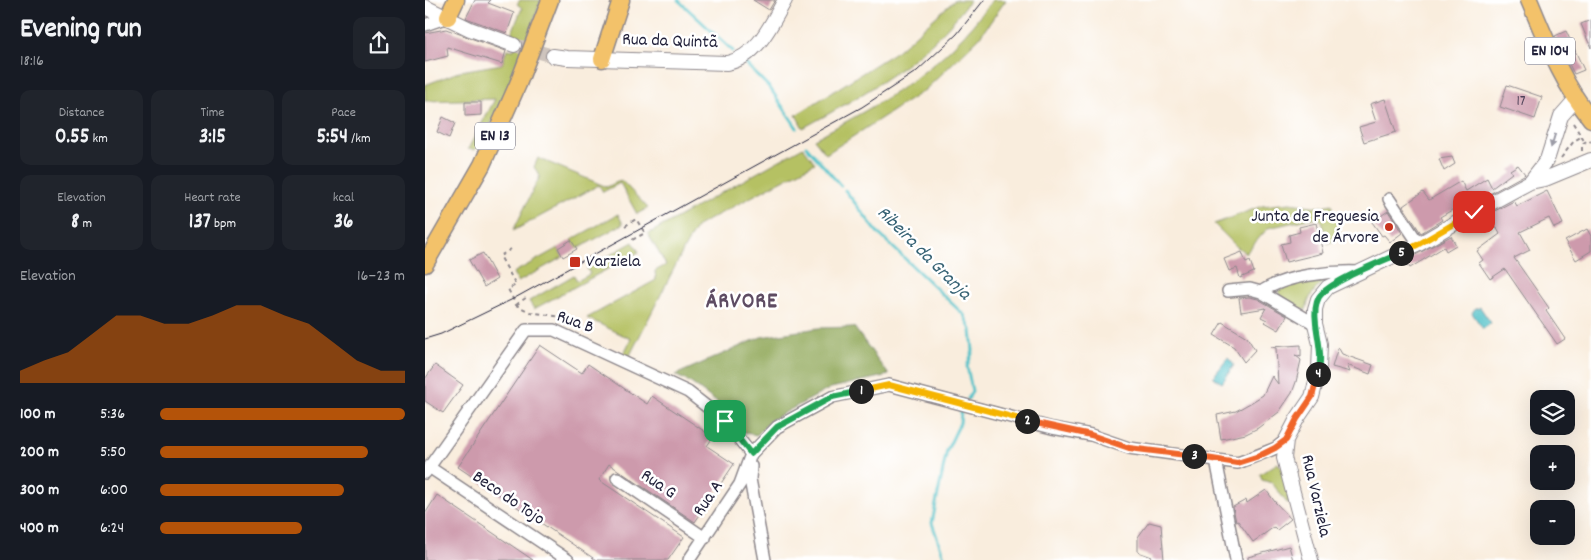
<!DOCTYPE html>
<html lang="en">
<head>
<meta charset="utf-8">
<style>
	:root { --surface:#171b24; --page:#20242c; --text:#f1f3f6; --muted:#9ea1a6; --accent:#b45309 }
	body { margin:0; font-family:Dekko,sans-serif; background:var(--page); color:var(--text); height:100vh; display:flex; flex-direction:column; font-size:19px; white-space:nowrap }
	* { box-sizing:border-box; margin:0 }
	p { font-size:16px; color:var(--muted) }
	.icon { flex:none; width:28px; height:28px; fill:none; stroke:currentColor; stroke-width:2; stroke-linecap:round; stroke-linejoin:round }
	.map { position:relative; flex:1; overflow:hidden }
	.panel { display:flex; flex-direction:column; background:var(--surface); width:425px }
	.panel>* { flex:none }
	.fabs { position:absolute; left:1105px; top:390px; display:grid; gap:10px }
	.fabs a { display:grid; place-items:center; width:45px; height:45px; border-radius:10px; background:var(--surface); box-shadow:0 5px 20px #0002; font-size:25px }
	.pin { position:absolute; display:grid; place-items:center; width:42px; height:42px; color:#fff; margin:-21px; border-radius:10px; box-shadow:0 2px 8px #0006 }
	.km { position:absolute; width:25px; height:25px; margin:-12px; border-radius:50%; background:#222; color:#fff; font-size:14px; line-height:25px; text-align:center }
	.round { display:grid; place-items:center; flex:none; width:52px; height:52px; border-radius:10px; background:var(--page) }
	.headline { display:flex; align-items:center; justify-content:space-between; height:85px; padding:0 20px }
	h1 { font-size:28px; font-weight:700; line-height:38px }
	.stats { display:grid; grid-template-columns:repeat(3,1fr); gap:8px; height:85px; padding:5px 20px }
	.stats div { display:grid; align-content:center; border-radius:10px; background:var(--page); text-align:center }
	.stats b { font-size:21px; font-weight:700 }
	.stats small { font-size:14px; font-weight:400 }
	.stats p { font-size:14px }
	.chart { height:140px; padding:10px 20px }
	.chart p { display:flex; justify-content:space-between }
	.chart svg { width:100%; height:90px; margin-top:5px; fill:var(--accent); opacity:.7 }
	ul { padding:0 20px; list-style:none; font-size:16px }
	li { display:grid; grid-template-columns:80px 60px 1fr; align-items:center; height:38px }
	li i { height:12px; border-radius:6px; background:var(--accent) }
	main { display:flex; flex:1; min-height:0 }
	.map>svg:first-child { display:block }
	.green { fill:#b5c163; stroke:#6c724f }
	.forest { fill:#90a759; stroke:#59644a }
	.water { fill:#54c2c9; stroke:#3b7282 }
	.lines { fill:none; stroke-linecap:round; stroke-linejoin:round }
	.stream { stroke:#54c2c9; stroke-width:3 }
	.building { fill:#cd9aac }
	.tertiary-tunnel { stroke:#cec4bd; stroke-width:14; stroke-dasharray:14 7; stroke-linecap:butt }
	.minor-casing { stroke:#8e888c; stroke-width:14 }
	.tertiary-casing { stroke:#8e888c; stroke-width:16 }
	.primary-casing { stroke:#8e888c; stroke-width:19 }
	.path { stroke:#8e888c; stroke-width:2; stroke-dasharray:4 4; stroke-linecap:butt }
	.minor { stroke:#fff; stroke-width:11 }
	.tertiary { stroke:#fff; stroke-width:14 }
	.primary { stroke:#f3c26a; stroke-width:16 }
	.tram { stroke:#22223b; stroke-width:1 }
	.oneway { fill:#9c9ca7 }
	.split-1-casing { stroke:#fff; stroke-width:10 }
	.split-2-casing { stroke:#fff; stroke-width:10 }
	.split-3-casing { stroke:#fff; stroke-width:10 }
	.split-4-casing { stroke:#fff; stroke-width:10 }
	.split-5-casing { stroke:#fff; stroke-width:10 }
	.split-6-casing { stroke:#fff; stroke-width:10 }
	.split-1 { stroke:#22a559; stroke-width:6 }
	.split-2 { stroke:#f5b400; stroke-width:6 }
	.split-3 { stroke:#f0652b; stroke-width:6 }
	.split-4 { stroke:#f0652b; stroke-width:6 }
	.split-5 { stroke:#22a559; stroke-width:6 }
	.split-6 { stroke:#f5b400; stroke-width:6 }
	.poi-dot { fill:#c8321e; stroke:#fff; stroke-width:2 }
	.labels { text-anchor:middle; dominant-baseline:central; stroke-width:5; stroke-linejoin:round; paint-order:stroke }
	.number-label { font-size:15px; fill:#4d4057 }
	.shield { fill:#fff; stroke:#646476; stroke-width:1 }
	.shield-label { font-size:16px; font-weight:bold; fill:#22223b }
	.street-label { font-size:18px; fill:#22223b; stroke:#fff }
	.poi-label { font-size:18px; fill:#22223b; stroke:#fff; text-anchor:end }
	.water-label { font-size:19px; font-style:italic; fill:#366274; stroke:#fff }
	.district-label { font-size:22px; font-weight:bold; letter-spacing:1px; fill:#5e4c63; stroke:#fff }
</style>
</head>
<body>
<main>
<section class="panel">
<div class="headline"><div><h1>Evening run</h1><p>18:16</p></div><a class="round"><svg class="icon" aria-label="share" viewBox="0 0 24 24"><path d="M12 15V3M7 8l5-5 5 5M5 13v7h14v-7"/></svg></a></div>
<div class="stats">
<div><p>Distance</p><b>0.55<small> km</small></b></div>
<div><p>Time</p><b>3:15</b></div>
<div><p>Pace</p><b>5:54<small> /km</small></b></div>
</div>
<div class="stats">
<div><p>Elevation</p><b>8<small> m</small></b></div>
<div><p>Heart rate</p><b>137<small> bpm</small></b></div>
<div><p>kcal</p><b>36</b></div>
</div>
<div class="chart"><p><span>Elevation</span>16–23 m</p>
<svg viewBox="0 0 160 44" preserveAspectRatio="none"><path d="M0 44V38L10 33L20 29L30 20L40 11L50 11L60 15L70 15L80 11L90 6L100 6L110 11L120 15L130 24L140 33L150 38L160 38V44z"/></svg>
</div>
<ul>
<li><b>100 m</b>5:36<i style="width:100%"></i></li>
<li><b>200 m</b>5:50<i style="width:85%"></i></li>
<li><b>300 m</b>6:00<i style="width:75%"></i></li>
<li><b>400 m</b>6:24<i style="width:58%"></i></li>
</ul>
</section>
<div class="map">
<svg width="1166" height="560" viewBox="0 0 1166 560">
	<rect width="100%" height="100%" fill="#fff"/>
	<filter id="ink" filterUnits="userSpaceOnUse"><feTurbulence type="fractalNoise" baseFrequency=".02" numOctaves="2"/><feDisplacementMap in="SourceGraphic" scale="10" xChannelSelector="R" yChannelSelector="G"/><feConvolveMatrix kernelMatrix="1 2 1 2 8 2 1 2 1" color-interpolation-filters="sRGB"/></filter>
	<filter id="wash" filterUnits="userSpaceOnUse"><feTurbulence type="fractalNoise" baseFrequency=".0096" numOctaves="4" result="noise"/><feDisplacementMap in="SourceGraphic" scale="20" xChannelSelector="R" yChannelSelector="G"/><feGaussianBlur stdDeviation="1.12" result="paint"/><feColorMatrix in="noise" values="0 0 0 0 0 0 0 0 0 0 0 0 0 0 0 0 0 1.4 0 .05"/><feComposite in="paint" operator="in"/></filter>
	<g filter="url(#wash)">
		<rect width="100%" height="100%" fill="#f9eddd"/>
		<!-- green -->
		<path class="green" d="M95,0H116C99,50 79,98 55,146L49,150L43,149L70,99L0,101V85L36,71L77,64L82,49L89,50L92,37L86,35L97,8L92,4Z
			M530,0H545C503,59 440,94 378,128L371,115L472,51Z
			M567,0H581L554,38L500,90L401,154L389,139C460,101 520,68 567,0Z
			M378,147L390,163L272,226L260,247L203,359L197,357L206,339L162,318L231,280L230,271L241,265L223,234Z
			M113,158L182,187L196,180L223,208L212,214L195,183L178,192L174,185L88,231L115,176L109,167Z
			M865,203L894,207L907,204L916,236L903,244L897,221L892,217L843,228L821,253L812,247L789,224L837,206Z
			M193,214L198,224L152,249L146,240Z
			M208,242L214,252L109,309L104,301L149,275L152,281L165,274L162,268Z
			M133,248L138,257L93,282L88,273Z
			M900,277L901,280C890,289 884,295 881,310L875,309L854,295L853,291L873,283Z
			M853,463L856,467L867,500L862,503L847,483L837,480L835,474Z"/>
		<!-- forest -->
		<path class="forest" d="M429,327L464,375L406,388L346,420L332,435L320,433L306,413L266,383L250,375L336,337L393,328Z"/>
		<!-- water -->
		<path class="water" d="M1051,307L1052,309L1055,307L1066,323L1058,329L1047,313Z
			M803,358L809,365L797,383L788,377Z"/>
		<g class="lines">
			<!-- stream -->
			<path class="stream" d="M253,0L308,51
				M320,63L345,88L372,128
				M381,146L416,186
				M420,190L453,233L539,315L546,330L548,351L542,366L547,391L543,399
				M520,560L507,523L522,450L535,423L536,411"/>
		</g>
		<g id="blocks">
			<!-- building -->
			<path class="building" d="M50,0H66L63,3L89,13L82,33L41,18Z
				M328,0H350L344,10Z
				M1166,20V48L1156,24Z
				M21,29L81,51L77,64L22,47L23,56L0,62V33Z
				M1141,31L1159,70L1149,74L1130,36Z
				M1082,85L1117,97L1110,119L1075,107Z
				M960,99L971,132L939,142L934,127L951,122L945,104Z
				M40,102H56V115L40,116Z
				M18,117L30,123L24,138L12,132Z
				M1027,157L1030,164L1019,171L1014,159Z
				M1093,165L1100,174L1099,175L1041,207L1039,203L1015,217L1017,220L996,233L978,206L998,192L1004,200L1036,181L1041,191L1062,178L1067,188L1087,173L1085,170Z
				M1122,191L1138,224L1129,228L1124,218L1095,232L1105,250L1089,258L1124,308L1121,311L1140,339L1132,344L1080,269L1065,279L1054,263L1058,260L1052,251L1075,234L1067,219L1059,223L1056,218L1089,201L1092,206Z
				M963,211L977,233L965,242L959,235L957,236L947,222Z
				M891,223L898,253L861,262L856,244L865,242L864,235L875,232L874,227Z
				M1162,229L1166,236V251L1151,260L1140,241Z
				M1026,236L1031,245L1021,251L1019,247L985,268L983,265L982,266L979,261Z
				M146,240L152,249L138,257L133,248Z
				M817,252L821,263L825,261L829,272L815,278L812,268L804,271L799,259Z
				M58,253L72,279L59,287L44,260Z
				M824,297L833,299L862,316L854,330L840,322L842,320L836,317L841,308L816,312L814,298Z
				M797,322L822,337L830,350L819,362L809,347L789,335Z
				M115,345L157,373L163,364L222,404L227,396L288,437L282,446L309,464L270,522L184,464L174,480L259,537L243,560H171L33,467Z
				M876,345V357L870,355L876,360L871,382L867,393L854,412L833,428L821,434L796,439L792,415L811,411L827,402L838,395L847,376L853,384L851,348L846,347Z
				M913,347L917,354L948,365L945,374L922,365L925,372L907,367Z
				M10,365L38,385L18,413L0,401V379Z
				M841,490L850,502L866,519L852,530L849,527L828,542L813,521L811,522L808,507L821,500L822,503Z
				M12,495L108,560H0V514Z
				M724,522L736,525L739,560H726L727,557L713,552V537Z
				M864,546L868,560H823V557Z"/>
		</g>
	</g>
	<g filter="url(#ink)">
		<use href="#blocks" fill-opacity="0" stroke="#8e888c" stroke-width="1"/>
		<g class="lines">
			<!-- tertiary-tunnel -->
			<path class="tertiary-tunnel" d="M89,45L128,56"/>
			<defs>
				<path id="minor" d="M0,25L23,17
					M964,199L994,244
					M803,291L825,289L836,292L890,324
					M836,292C860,275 906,271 934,272
					M791,460L811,560
					M326,466L325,479L340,560
					M4,467L143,560
					M0,473L101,330H129L263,392L300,421L326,454
					M192,478L280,538
					M264,560L315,484L326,454L352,427L407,397L464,385L627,428L666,435L704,448L813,463L851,448L861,440"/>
				<path id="tertiary" d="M0,7L45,29L89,45
					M128,56L142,58L302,63C332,57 346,25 360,0
					M1105,182L1120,179L1166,160
					M886,560L859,458L861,440L872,419L887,397L894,370L895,344L890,324V309L893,299L903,287L994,244L1049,212L1105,182L1122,160L1136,116L1151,99"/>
				<path id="primary" d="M1104,0C1122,42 1137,83 1166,119
					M23,17L31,0
					M177,59L196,0
					M0,264L57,165L93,84L125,0"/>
			</defs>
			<!-- minor casing -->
			<use href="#minor" class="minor-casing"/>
			<!-- tertiary casing -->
			<use href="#tertiary" class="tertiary-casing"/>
			<!-- primary casing -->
			<use href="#primary" class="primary-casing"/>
			<!-- path -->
			<path class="path" d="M1148,123L1161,144
				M1157,151V144L1163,140L1166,142
				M1136,158L1149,141L1156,137
				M200,226L211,219L220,233L207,240
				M86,249L75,256L91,285L83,289L91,305L105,312L136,317
				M91,305L102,297"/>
			<!-- minor -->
			<use href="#minor" class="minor"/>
			<!-- tertiary -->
			<use href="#tertiary" class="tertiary"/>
			<!-- primary -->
			<use href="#primary" class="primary"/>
			<!-- tram -->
			<path class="tram" d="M0,339L16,334L88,299L437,107L492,71L532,34L559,0"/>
		</g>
		<!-- one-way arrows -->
		<defs><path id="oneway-solid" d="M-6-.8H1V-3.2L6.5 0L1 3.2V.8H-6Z" transform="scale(1.25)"/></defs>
		<use class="oneway" href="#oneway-solid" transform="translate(1128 141) rotate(107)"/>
	</g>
	<g class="lines" filter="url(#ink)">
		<defs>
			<path id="split-1" d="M300,421L326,454L352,427L407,397L436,391"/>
			<path id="split-2" d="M436,391L464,385L602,421"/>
			<path id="split-3" d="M602,421L666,435L704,448L769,456"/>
			<path id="split-4" d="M769,456L812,463L834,456L850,448L861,440L872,419L887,397L893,374"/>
			<path id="split-5" d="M893,374C898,357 893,341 891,324C890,316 890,304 894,297C905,281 956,262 976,253"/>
			<path id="split-6" d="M976,253L994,244L1049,212"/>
		</defs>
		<!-- split-1 casing -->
		<use href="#split-1" class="split-1-casing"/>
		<!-- split-2 casing -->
		<use href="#split-2" class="split-2-casing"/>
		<!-- split-3 casing -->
		<use href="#split-3" class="split-3-casing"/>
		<!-- split-4 casing -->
		<use href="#split-4" class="split-4-casing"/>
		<!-- split-5 casing -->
		<use href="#split-5" class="split-5-casing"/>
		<!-- split-6 casing -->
		<use href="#split-6" class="split-6-casing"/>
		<!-- split-1 -->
		<use href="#split-1" class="split-1"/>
		<!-- split-2 -->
		<use href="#split-2" class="split-2"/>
		<!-- split-3 -->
		<use href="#split-3" class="split-3"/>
		<!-- split-4 -->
		<use href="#split-4" class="split-4"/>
		<!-- split-5 -->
		<use href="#split-5" class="split-5"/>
		<!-- split-6 -->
		<use href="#split-6" class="split-6"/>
	</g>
	<!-- markers -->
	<g class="poi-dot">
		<circle cx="964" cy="227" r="5"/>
		<rect x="144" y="256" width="12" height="12" rx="2.5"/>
	</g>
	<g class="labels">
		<!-- number labels -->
		<g class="number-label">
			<text x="1096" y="102">17</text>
		</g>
		<!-- shield labels -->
		<g class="shield">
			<rect x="1100" y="37.5" width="50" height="27" rx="4"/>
			<rect x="50" y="122.5" width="40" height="27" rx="4"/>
		</g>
		<g class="shield-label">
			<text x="1125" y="51">EN 104</text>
			<text x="70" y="136">EN 13</text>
		</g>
		<!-- street labels -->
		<g class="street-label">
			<text transform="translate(245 42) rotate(2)">Rua da Quintã</text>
			<text transform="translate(150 323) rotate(20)">Rua B</text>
			<text transform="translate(233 485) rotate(34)">Rua G</text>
			<text transform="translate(890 496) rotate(77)">Rua Varziela</text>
			<text transform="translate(83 499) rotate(34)">Beco do Tojo</text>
			<text transform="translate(284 499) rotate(-56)">Rua A</text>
		</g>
		<!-- poi labels -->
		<g class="poi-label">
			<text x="954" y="217">Junta de Freguesia<tspan x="954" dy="21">de Árvore</tspan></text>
			<text x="161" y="262" text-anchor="start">Varziela</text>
		</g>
		<!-- water labels -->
		<g class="water-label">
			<text transform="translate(498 254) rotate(45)">Ribeira da Granja</text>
		</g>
		<!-- district labels -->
		<g class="district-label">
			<text x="317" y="302">ÁRVORE</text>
		</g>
	</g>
</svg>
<div class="fabs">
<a><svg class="icon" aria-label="layers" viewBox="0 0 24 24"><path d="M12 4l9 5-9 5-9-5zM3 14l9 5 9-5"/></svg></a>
<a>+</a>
<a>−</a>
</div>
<div class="pin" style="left:300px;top:421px;background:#1e9e55"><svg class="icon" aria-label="arrive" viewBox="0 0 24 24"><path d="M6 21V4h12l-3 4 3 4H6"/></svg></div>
<div class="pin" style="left:1049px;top:212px;background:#d93025"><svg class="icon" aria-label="check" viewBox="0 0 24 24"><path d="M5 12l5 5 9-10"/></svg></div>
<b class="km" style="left:436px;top:391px">1</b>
<b class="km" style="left:602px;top:421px">2</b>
<b class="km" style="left:769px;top:456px">3</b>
<b class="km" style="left:893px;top:374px">4</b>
<b class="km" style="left:976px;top:253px">5</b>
</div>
</main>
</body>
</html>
